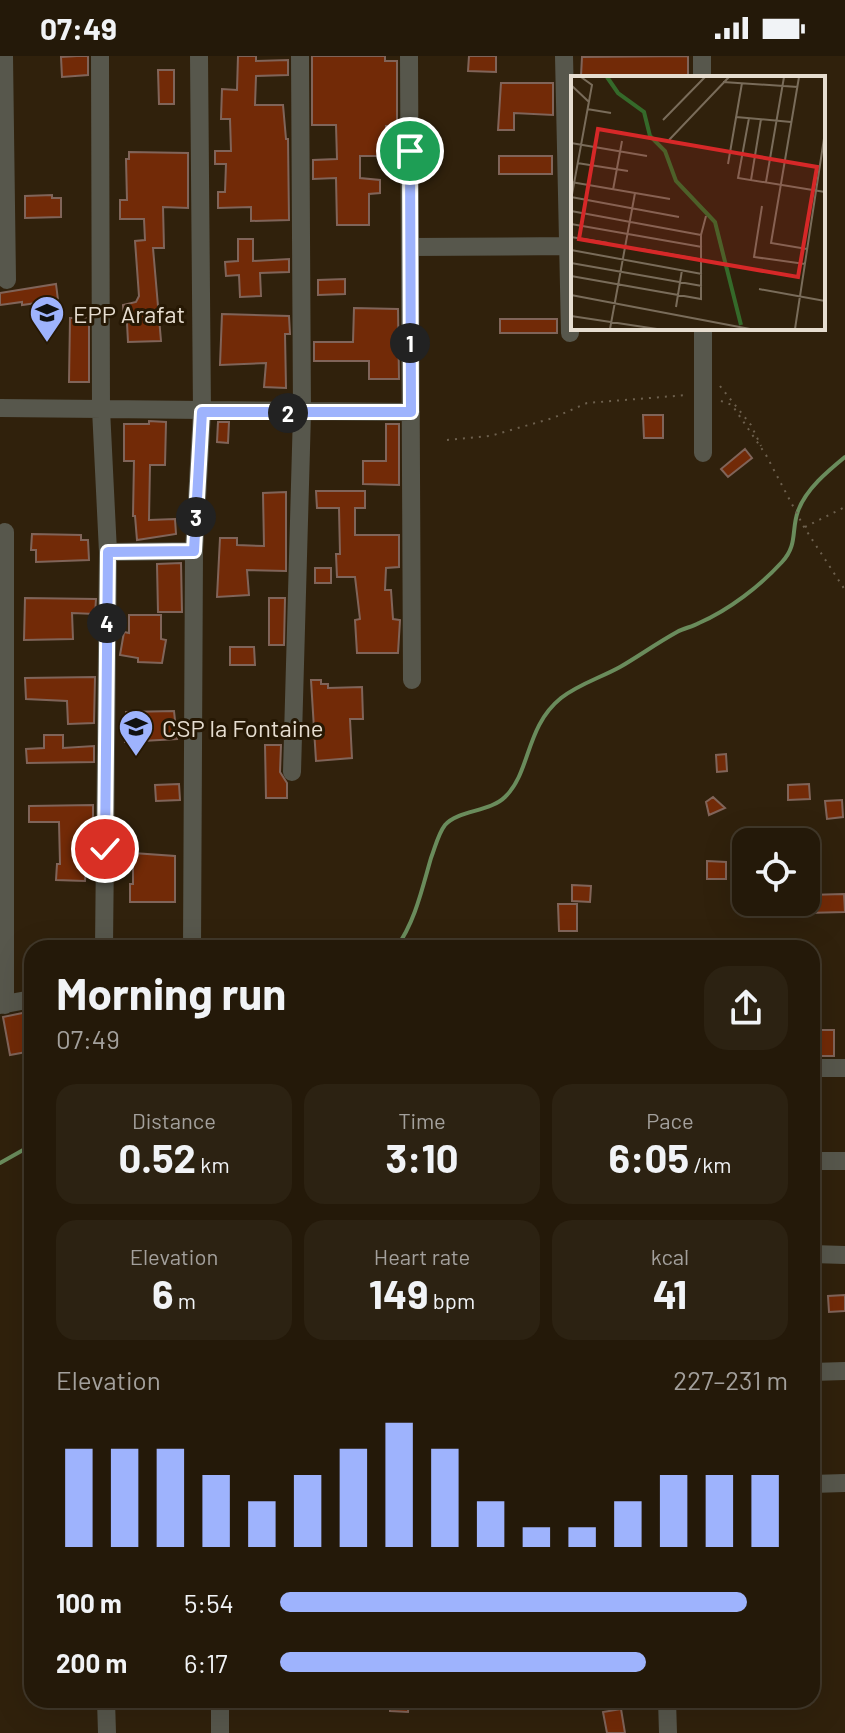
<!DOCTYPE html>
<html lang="en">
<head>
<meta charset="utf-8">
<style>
	:root { --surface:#241909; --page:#2c2212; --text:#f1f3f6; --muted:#a3a09c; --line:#41382a; --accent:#9eb3fd }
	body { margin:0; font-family:Barlow,sans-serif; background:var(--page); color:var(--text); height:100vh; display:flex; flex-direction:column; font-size:30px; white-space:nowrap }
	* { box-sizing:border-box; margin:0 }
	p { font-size:26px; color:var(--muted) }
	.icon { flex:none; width:44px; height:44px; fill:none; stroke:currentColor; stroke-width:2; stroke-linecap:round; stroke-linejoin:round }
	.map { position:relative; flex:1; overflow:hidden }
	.sheet { position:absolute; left:24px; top:884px; width:796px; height:768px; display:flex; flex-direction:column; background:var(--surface); border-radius:24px; box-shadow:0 8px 32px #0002,0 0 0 2px var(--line) }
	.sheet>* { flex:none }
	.tools { position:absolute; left:732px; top:772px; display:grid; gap:16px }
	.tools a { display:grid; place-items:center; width:88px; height:88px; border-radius:16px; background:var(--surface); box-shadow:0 8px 32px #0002,0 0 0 2px var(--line); font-size:40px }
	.pin { position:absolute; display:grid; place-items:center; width:68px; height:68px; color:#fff; margin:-34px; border:4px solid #fff; border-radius:50%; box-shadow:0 2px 8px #0007 }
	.km { position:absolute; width:40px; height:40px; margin:-20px; border-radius:50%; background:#222; color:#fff; font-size:22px; line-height:40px; text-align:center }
	.round { display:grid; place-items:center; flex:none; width:84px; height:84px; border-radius:24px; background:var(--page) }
	.summary { display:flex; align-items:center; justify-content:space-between; height:136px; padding:0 32px }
	h1 { font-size:44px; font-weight:700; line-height:60px }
	.figures { display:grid; grid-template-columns:repeat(3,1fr); gap:12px; height:136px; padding:8px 32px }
	.figures div { display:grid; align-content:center; border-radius:20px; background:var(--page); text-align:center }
	.figures b { font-size:40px; font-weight:700 }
	.figures small { font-size:22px; font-weight:400 }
	.figures p { font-size:22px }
	.chart { height:224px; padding:16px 32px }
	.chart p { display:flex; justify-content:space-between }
	.chart svg { width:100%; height:144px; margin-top:8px; stroke:var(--accent); stroke-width:6 }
	ul { padding:0 32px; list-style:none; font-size:26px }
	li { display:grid; grid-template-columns:128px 96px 1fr; align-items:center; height:60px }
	li i { height:20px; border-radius:10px; background:var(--accent) }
	.status { display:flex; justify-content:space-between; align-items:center; height:56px; padding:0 40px; background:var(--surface); direction:ltr }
	.status svg { height:22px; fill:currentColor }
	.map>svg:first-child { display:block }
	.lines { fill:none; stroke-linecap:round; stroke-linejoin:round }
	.stream { stroke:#6a8c5c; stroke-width:4 }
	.building { fill:#722a07; stroke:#806459; stroke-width:2 }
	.path { stroke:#6d604e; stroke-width:2; stroke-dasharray:2 6; stroke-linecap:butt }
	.minor { stroke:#57574c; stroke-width:18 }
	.route-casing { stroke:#fff; stroke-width:16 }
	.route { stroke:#9eb3fd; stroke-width:10 }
	.labels { text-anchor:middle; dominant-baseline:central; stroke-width:6; stroke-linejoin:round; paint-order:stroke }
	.poi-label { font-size:24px; fill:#e6ddd0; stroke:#261804; text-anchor:start }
	.inset-river { fill:none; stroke:#356a2a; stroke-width:4 }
	.inset-road { fill:none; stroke:#796c5a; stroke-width:2 }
	.view { fill:#d62828; fill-opacity:0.15; stroke:#d62828; stroke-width:4 }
	.inset-edge { fill:none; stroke:#e6ddd0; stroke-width:4 }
</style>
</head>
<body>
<div class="status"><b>07:49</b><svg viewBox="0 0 49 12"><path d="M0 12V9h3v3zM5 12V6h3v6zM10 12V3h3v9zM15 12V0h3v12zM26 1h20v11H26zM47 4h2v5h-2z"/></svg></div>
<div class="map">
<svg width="845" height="1677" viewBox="0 0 845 1677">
	<rect width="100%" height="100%" fill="#30210c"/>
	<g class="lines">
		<!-- stream -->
		<path class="stream" d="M396,892C415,866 422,833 431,802C435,792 438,778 445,769C458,754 490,756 505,741C531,716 525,671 561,642C579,628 600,622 620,611C639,600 657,587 677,576C684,572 692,571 699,567C729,554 760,530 782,506C798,489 791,474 798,455C806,433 828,415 845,401
			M0,1107L32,1089"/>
	</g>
	<!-- building -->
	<path class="building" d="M77,0H88V19L62,21L61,1Z
		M238,0H256V5L288,4V19L256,20L255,49H283L286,83H288L289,164L251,165V151L218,152V136H225L226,108H215V95H231L230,63H221L222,33L237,34Z
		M312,0H385V5H397V70H386V100H360V122L380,124V137L369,138V169H337L336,122L313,123V104L337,103L336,69H312Z
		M469,0H496V16L468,15Z
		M688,0V20H581L582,1Z
		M158,14H174V48H159Z
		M501,27H553V59L514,57V74H498Z
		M129,96L188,97V152L163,151L164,192H153L161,285L128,286L127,267H124L123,249L136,246L139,240L135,185L145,184L144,163H120V144H127L126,103H129Z
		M499,100H552V118H499Z
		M52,139V142H61V161L25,162V140Z
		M238,183H253V205L289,203V216L260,217L261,240L240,241L239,219L226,220L225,206L238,205Z
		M345,223V238L318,239V224Z
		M56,228L58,244L22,249V246L0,249V237Z
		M354,252L398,253L399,323H369V305H314V286H353Z
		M222,258L289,260L290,278H285L286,332L264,331L266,307L220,309Z
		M70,262H89V326H69Z
		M500,263H557V277H500Z
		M643,359H663V382H644Z
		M149,365L166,366L165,409H150L149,464L175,463L176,478L137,484L135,460H133L134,405H124V368H149Z
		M218,366H229L228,387L217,386Z
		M386,368H399V429L363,428V405H386Z
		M745,393L752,402L728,421L721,413Z
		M316,435H365V452H355V479H399V511L386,512L385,534H391L393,563L400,564L398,597H357L355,564L360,563L355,521H337L336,498H340L339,452H317Z
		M286,436V515L247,514L249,539L217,541L220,482H237V489L264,490L263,437Z
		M32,478L81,479V484H88L89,504L36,506V494H31Z
		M181,507L182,556H158L157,508Z
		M315,512H331V527H315Z
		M25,542L96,543L95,558L72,557L73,583L24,584Z
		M269,542H285L284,589H269Z
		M129,559H161V583L166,584L162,607L138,606V602L120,599L124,576L129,577Z
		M230,591H254L255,609H230Z
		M95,621L94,667L68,668L67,645L26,643L25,622Z
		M311,624H321V628H328V632L362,631L363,663H350L352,702L316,705Z
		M174,655L177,683L125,686L126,656Z
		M44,679H63V692L94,690V706L27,707L26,693L44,692Z
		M265,689H281L280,716L287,727V742H266Z
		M726,698L727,715L717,716L716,699Z
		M179,728L180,744L156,745L155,729Z
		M809,728L810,743L788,744V729Z
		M713,741L725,752L709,759L706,746Z
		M842,744L843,761L827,763L825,745Z
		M93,749V782L76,783V808L86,809L85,825L56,824L57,808H60L59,766H29V750Z
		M133,797L175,800V846H130V828H133Z
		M707,805L726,806V823H707Z
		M572,829L591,830L590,846L572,845Z
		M844,838L845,856L806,857V839Z
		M558,848H577V875H559Z
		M32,955V995L10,999L3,961Z
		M820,974H834V1000H812V977H820Z
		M845,1239V1255L829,1256L828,1240Z
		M390,1644H409L408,1656L390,1655Z
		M621,1653L625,1677H607L603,1656Z"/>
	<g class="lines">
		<!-- path -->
		<path class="path" d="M720,330L751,369L761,390
			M721,345L732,349L766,399
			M447,384L490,380L553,362L587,347L687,339
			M766,399L804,471L845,534
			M805,471L845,451"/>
		<!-- minor -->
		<path class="minor" d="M4,0L7,224
			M100,0L101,353L108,496L104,892
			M409,0L412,624
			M564,0L570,277
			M702,22V0
			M410,191L573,190
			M0,352L411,356
			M703,397V272
			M108,496L194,495
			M292,716L302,357L300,0
			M192,892L194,495L202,356L199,0
			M0,949L32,943
			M5,949V476
			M812,1012H845
			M812,1105H845
			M812,1198L845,1199
			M812,1316L845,1315
			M812,1428L845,1427
			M106,1644L107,1677
			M667,1644L668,1677
			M220,1677V1644"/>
	</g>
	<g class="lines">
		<defs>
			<path id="route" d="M105,793L108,496L194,495L202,356H411L410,95"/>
		</defs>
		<!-- route casing -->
		<use href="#route" class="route-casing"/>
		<!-- route -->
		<use href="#route" class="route"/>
	</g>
	<!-- icons -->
	<defs>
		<symbol id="school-pin" viewBox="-11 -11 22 30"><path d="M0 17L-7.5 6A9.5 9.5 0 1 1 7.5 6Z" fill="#9eb3fd" stroke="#261804"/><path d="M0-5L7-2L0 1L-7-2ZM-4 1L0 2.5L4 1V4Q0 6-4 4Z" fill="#111"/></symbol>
	</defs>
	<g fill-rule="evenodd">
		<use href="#school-pin" x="27" y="237" width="40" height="54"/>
		<use href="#school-pin" x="116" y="651" width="40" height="54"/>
	</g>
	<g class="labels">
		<!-- poi labels -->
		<g class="poi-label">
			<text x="73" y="257">EPP Arafat</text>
			<text x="162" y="671">CSP la Fontaine</text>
		</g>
	</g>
	<!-- overview -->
	<g transform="translate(571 20)">
		<rect width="254" height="254" fill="#30210c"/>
		<path class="inset-river" d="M36,1L47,17L73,36L79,60L94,75L105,105L144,146L170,249"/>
		<path class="inset-road" d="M228,1L200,167L236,173M152,6L227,11M0,9L18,26M16,33L40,37M165,41L220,46M178,42L167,102L254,116M92,44L134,1M98,64L158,1M0,67L76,80M6,87L57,95M157,88L171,7M180,104L190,43M0,106L99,123M195,106L213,1M42,114L51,65M0,121L108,141M0,124L21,9L10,1M191,130L183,181L234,188M0,135L130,159M0,148L131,171M0,161L37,167M70,173L132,184M0,174L131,198M0,187L131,210M0,200L130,223V159L135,140M188,213L254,225M0,219L179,253M105,231L111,194M0,240L86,253M39,253L64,117M224,253L254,56"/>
		<path class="view" d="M27,53L246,91L227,201L8,163Z"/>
		<rect width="254" height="254" class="inset-edge"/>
	</g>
</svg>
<div class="tools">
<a><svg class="icon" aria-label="locate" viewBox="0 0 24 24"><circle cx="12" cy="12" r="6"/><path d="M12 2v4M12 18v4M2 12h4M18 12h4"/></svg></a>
</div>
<div class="pin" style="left:410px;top:95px;background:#1e9e55"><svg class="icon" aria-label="arrive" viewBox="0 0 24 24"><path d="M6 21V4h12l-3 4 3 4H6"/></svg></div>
<div class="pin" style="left:105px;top:793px;background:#d93025"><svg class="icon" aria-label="check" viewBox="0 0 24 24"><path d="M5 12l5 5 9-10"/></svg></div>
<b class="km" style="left:410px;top:287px">1</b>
<b class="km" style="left:288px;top:357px">2</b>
<b class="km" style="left:196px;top:461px">3</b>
<b class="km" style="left:107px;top:567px">4</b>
<section class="sheet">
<div class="summary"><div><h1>Morning run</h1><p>07:49</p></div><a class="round"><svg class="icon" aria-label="share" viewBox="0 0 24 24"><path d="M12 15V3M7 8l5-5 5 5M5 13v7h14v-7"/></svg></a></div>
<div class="figures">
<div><p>Distance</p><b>0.52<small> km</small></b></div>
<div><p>Time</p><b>3:10</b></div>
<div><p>Pace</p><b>6:05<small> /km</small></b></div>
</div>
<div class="figures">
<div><p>Elevation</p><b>6<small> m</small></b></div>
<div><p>Heart rate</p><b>149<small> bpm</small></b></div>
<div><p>kcal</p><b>41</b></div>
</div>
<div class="chart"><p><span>Elevation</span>227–231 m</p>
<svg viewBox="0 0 160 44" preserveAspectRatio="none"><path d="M5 44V14M15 44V14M25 44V14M35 44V22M45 44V30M55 44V22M65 44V14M75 44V6M85 44V14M95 44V30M105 44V38M115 44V38M125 44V30M135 44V22M145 44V22M155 44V22"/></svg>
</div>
<ul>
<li><b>100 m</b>5:54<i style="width:92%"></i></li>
<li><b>200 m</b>6:17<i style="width:72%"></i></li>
</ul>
</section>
</div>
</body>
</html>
